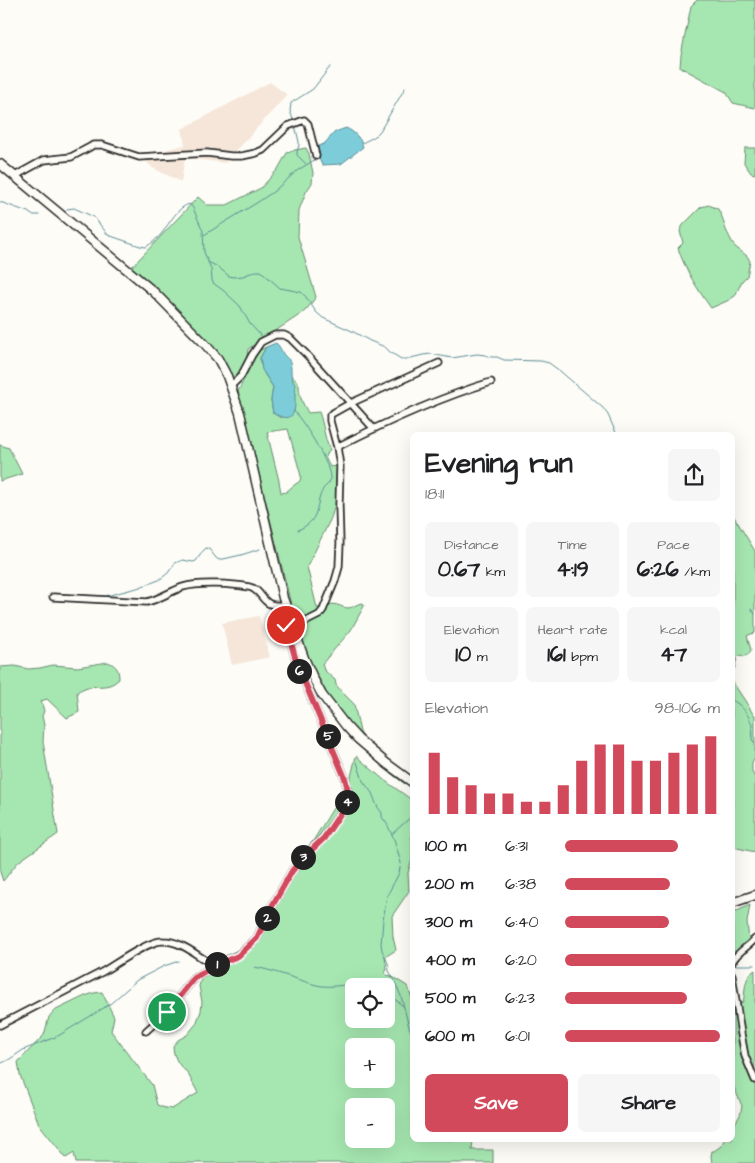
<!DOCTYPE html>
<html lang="en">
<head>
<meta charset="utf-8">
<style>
	:root { --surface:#fff; --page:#f6f6f6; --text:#202124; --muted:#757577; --accent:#d1495b }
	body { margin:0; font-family:"Architects Daughter",sans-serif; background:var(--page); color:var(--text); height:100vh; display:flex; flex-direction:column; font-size:19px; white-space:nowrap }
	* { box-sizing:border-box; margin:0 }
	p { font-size:16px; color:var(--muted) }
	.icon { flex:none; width:28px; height:28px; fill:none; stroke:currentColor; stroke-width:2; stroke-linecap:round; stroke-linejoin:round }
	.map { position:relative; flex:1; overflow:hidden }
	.drawer { position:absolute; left:410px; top:432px; width:325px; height:710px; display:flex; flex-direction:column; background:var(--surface); border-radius:8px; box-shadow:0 5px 20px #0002 }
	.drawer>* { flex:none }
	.buttons { position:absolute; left:345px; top:978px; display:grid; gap:10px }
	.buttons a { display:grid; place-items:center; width:50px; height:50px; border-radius:8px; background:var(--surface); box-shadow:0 5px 20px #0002; font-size:25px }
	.pin { position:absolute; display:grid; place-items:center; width:42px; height:42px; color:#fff; margin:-21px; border:2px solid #fff; border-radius:50%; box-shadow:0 1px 5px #0007 }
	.km { position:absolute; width:25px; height:25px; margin:-12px; border-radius:50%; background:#222; color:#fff; font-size:14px; line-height:25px; text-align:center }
	.round { display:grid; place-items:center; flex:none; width:52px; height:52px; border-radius:8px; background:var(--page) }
	.head { display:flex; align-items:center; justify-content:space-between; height:85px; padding:0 15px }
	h1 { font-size:28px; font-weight:700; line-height:38px }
	.figures { display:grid; grid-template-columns:repeat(3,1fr); gap:8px; height:85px; padding:5px 15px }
	.figures div { display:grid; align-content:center; border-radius:8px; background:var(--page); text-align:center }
	.figures b { font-size:21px; font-weight:700 }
	.figures small { font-size:14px; font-weight:400 }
	.figures p { font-size:14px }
	.chart { height:140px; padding:10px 15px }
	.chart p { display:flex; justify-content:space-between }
	.chart svg { width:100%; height:90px; margin-top:5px; stroke:var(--accent); stroke-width:6 }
	.button { display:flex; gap:10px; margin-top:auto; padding:10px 15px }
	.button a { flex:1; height:58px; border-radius:8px; background:var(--accent); color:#fff; font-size:20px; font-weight:700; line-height:58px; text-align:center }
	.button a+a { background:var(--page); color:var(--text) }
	ul { padding:0 15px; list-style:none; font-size:16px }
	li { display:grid; grid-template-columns:80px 60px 1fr; align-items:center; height:38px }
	li i { height:12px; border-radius:6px; background:var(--accent) }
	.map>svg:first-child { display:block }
	.built { fill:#f5e6d9 }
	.green { fill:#a6e7b1; stroke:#68896e; fill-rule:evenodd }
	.water { fill:#7dccda; stroke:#5c8c94 }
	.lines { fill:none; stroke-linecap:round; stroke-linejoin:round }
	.stream { stroke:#5c8c94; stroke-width:1 }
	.minor-casing { stroke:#2b2b2b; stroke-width:9 }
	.highway-casing { stroke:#2b2b2b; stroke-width:11 }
	.minor { stroke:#fdfcf7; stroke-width:5.5 }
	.highway { stroke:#fdfcf7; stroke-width:8 }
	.route-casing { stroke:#fff; stroke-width:10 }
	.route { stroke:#d1495b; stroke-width:6 }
</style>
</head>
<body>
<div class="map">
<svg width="755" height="1163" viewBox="0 0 755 1163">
	<rect width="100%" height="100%" fill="#fdfcf7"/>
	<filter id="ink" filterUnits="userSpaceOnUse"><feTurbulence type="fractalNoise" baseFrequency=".02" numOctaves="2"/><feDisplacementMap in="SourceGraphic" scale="10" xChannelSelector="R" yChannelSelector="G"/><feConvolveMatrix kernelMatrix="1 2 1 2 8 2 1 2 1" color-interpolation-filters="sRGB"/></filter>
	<g filter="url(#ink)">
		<!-- built -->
		<path class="built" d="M270,82L287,95L225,163L185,158L181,182L153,168L140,156L185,145L182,129Z
			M259,616L270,657L232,665L222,623Z"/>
		<!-- green -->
		<path class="green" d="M697,0H755V108L733,103L726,92L680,67L681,55L691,6Z
			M306,148L309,154L313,173L312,183L306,192L299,210L298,237L316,297L306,310L301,314L248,349L246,363L237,382L227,378L211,354L167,310L126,273L198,197L207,205H227L261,188L278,169L287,153L295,150Z
			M745,148H755V174L751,173L744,163Z
			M709,205L718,209L722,217L726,230L734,246L747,256L750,261L747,276L742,281L735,296L727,301L711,308C698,290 685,270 678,248L683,243L680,231L683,225L701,207Z
			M266,347L260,358L261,365L265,375L273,387L271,400L273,413L281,418C292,401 300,396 291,376C303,385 297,386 301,398C302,403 306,408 308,413L319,412C324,425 324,438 330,450L325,457L330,467L342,465L337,498L331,518L307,567L317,608C323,608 327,605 332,604C338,604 343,608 348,608C353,608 357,603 363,603L364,606L351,630L327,658L322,664L324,670L335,680L336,685L342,692L354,704L360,732L364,739L398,774L405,784L389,772L350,738L332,716L315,687L303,653L248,429L236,396L257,352ZM288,429L301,476L300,481L293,486L286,492L281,493L279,481L267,432Z
			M0,445L9,448L22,474L0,481Z
			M733,515L755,551V633L751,634L747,636L751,650L749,654L743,657L742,655L737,657L735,667L733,671Z
			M108,662C117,666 119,670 119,679C109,689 101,685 88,687C84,688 80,690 77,692L79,712L67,718L47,699L41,701L44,711L42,716L44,725L43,742L58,834L18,862L3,881L0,872V667L15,666L28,669L40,668L53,665L78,667Z
			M732,680C738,692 747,702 753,714L755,715V756L752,763V771L755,778V852L733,847Z
			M356,756L384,780L412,800V837L411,839L412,840V859L408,873L409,891L392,916L393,937L396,950L385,957L387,969L385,973L386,975L391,976L407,986L412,998V1140H473L472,1150H493V1163H76L74,1153L66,1158L39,1124L20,1075L18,1062L44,1035L49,1017L54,1011L85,996L94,993L102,992L114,1017L111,1031L152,1085L157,1105L165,1108L172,1109L198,1093L187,1072L182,1068L177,1061L174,1054L173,1046L178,1040L187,1035L196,1024L201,1011L202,1002L199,986L201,980L205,962L225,957L236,951L250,942L258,932L271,903L296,861L313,841L335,805L348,789ZM354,986H386V1019H354ZM354,1046H386V1079H354ZM354,1106H386V1139H354Z
			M750,905L747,922L749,941L737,953L733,956V913Z
			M755,970V1163H712L711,1156L712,1151H714L721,1146L724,1140H732L733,1127L740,1115L742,1106L733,1085V1004L737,1002H743C746,990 743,978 755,970Z"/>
		<!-- water -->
		<path class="water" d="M346,128C355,132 361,139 363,147L341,164L322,165L314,148L324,144L335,132Z
			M276,343C281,347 281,352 285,356C288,360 288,357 290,362C292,367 290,373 292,378C293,382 293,380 295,385C296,389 295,393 295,397C296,416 291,423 273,413L271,400L273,387L262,370L260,358L266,347Z"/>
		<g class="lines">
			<!-- stream -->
			<path class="stream" d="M294,122L290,111L291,103L313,89L330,67
				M295,125L299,142V145L297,152V155L306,164
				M362,143L374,137L380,131L405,88
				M0,202L28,212L32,215H39
				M67,209L74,208L94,217L108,235L140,246L146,247C152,243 158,238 162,233C169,224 178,206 190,204L193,208L203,231L204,252L211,269L212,280L213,283L224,291L240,306L250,324L263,338
				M204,235L258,202L273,192L298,170L316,159
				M208,262L218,267L229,276L233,277L243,276L256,271H261L280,288L301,292L306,297L316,312L323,318L352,331L370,341L385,347L390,352L401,359H407L423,355L431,354L452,358L477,354L485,355L491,357H497L504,360L541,361L549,363L560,371L603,408L608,415L617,435
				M294,411C304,423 332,465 330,480C329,485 326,485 323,489C323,489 320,496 320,496C315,514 317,521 298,530
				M106,596L137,588L159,580L168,573L175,563L183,560L193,562L196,561L203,551L206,548L209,549L216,558L219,560L241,555L260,549
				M751,609L755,614
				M732,700C747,708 755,724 752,740L755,743
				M357,762L363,781L372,793L377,806L382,813V817L387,824L394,839L401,863L399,873L387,896L383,920L381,944L382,950L388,963L389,971L393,978L401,996L409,1027L412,1034
				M392,834L412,816
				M732,965H755
				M255,967C270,970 285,975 300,980C307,982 314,985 322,986C340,988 357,980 375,986
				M386,992L403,1006
				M0,1064L10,1059L23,1050L58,1036L110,1004L137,980L164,966L179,961"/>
			<defs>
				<path id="minor" d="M15,176L44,160L71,157L90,147L93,145H102L139,157L207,153L231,156H242L256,153L263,150L288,126L304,120L308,124L316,156
					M231,386L241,376L252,355L261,342L275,335H284L290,338L307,355L374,429
					M337,447C386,422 438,398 491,382
					M53,597L147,602C160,599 171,591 183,587C199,582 233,584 249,587C260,589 261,600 270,604C275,606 280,605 285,605
					M293,628L319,615L323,610L335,581L339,567L340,543L339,505L340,466L337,447L330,421V415L333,413L351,403L439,363
					M732,962C737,952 748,947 755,939
					M732,975L741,1034L745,1056L755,1080
					M0,1025C34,1007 68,990 102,972C116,964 149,940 163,941C184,941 198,958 215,965L238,955L257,938L271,908L292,871L303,858L323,838L344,808L347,801L348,791L345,778L297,664L284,616L288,613
					M146,1031L167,1012L194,978L215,965"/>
				<path id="highway" d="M0,164L154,292L204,343L218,359L227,376L240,413L283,598L304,658L313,678L322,695L346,726L358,739L386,763L412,782
					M732,903L755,895"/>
			</defs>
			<!-- minor casing -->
			<use href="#minor" class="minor-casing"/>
			<!-- highway casing -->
			<use href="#highway" class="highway-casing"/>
			<!-- minor -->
			<use href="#minor" class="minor"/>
			<!-- highway -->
			<use href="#highway" class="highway"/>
		</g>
	</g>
	<g class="lines" filter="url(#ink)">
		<defs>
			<path id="route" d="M167,1012L194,978L215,965L238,956L257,938L271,908L292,871L303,858L324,838L344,808L348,796L347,786L345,778L297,664L286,625"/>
		</defs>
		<!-- route casing -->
		<use href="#route" class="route-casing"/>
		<!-- route -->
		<use href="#route" class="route"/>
	</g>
</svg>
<div class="buttons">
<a><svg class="icon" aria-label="locate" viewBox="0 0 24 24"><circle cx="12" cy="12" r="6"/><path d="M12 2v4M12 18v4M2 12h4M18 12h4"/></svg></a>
<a>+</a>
<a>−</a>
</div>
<div class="pin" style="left:167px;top:1012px;background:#1e9e55"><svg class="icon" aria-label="arrive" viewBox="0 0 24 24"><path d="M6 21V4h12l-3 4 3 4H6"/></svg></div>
<div class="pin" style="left:286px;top:625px;background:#d93025"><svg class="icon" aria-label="check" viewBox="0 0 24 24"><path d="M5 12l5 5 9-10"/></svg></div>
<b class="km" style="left:217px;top:964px">1</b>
<b class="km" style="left:267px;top:918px">2</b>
<b class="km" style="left:303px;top:857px">3</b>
<b class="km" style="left:347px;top:802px">4</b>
<b class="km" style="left:328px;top:736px">5</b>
<b class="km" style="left:299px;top:671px">6</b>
<section class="drawer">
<div class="head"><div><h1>Evening run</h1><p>18:11</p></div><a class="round"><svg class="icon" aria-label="share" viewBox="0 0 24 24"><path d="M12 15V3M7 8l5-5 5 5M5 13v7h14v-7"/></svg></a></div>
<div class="figures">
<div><p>Distance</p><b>0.67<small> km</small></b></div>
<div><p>Time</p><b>4:19</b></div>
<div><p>Pace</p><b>6:26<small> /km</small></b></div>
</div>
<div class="figures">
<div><p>Elevation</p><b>10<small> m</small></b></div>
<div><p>Heart rate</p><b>161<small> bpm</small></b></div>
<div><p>kcal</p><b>47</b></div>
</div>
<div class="chart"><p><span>Elevation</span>98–106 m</p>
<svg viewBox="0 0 160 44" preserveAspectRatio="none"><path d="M5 44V14M15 44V26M25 44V30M35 44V34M45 44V34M55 44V38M65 44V38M75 44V30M85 44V18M95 44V10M105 44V10M115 44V18M125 44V18M135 44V14M145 44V10M155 44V6"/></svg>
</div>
<ul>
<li><b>100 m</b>6:31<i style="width:73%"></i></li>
<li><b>200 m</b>6:38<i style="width:68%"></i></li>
<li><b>300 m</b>6:40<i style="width:67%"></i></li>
<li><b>400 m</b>6:20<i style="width:82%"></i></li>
<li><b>500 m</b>6:23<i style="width:79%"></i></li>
<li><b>600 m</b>6:01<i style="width:100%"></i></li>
</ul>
<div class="button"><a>Save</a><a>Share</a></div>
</section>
</div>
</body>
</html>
